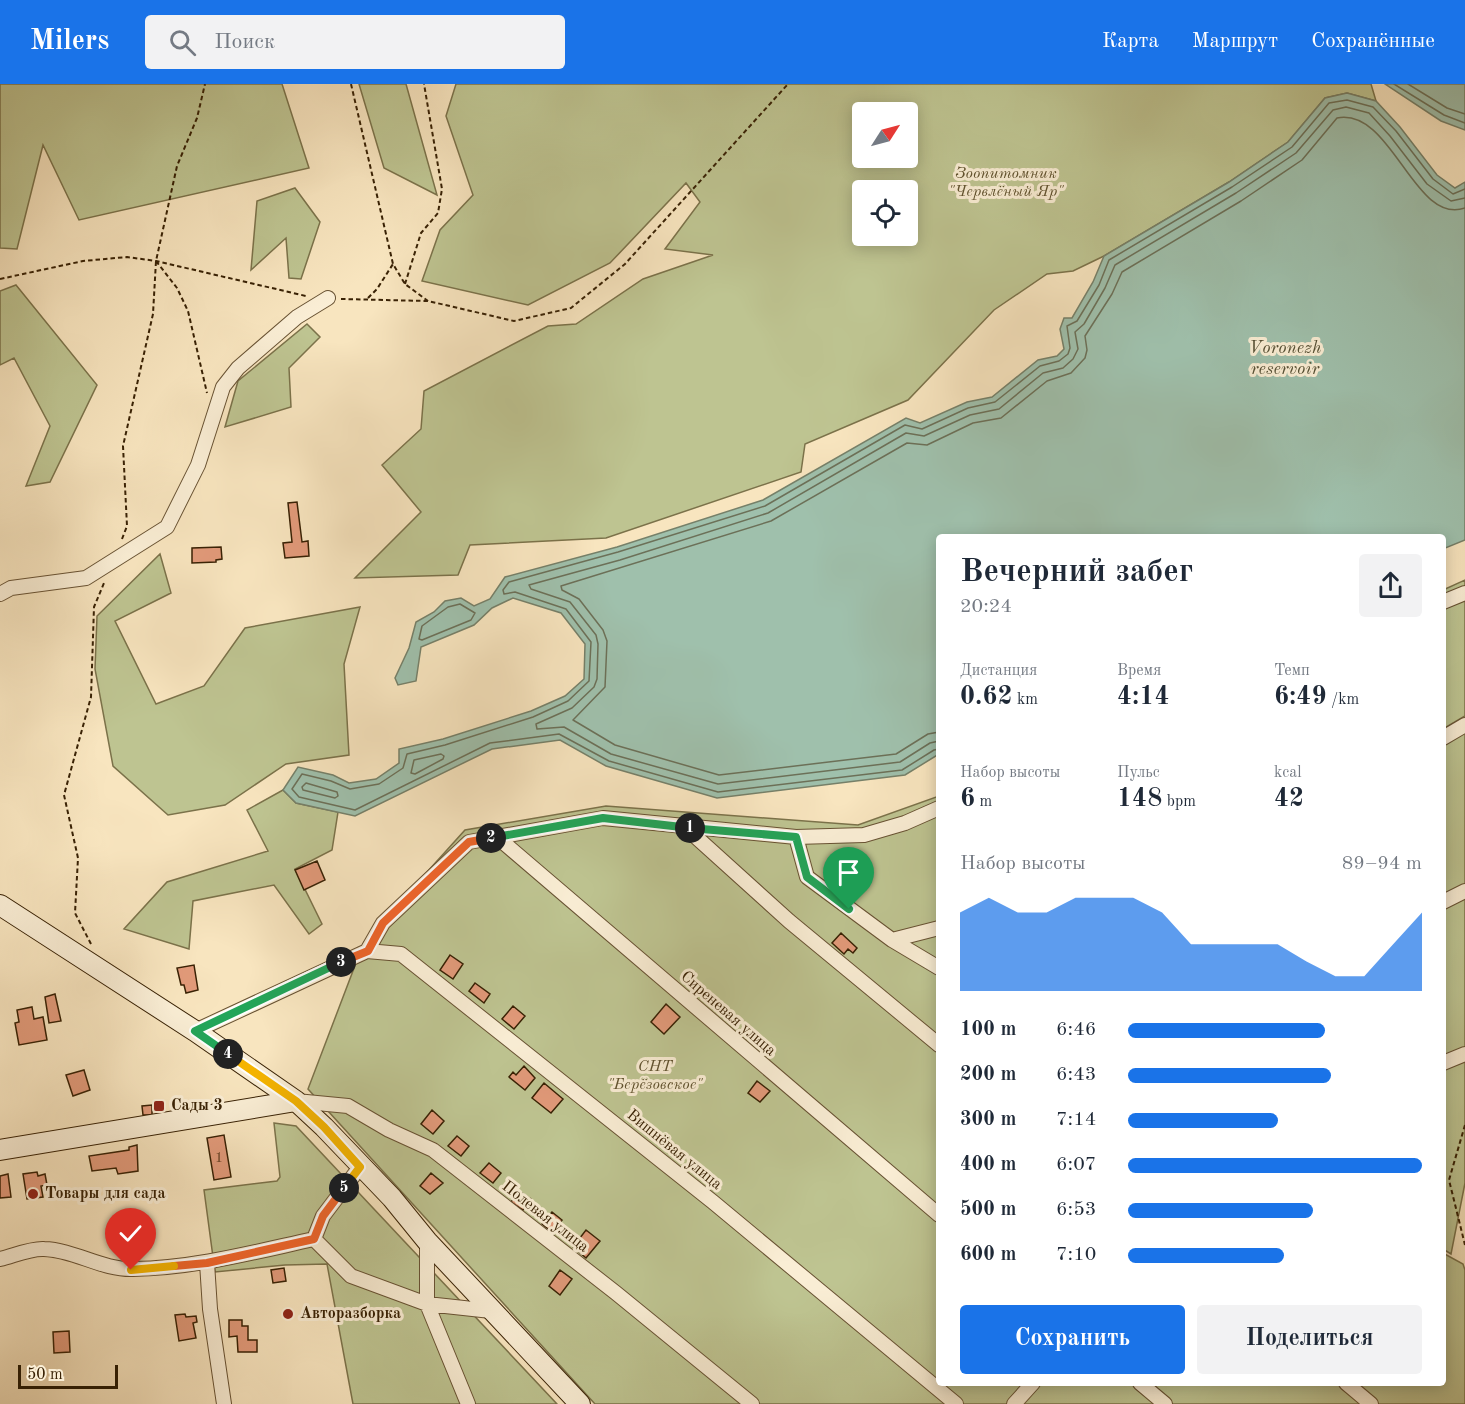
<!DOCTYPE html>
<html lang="ru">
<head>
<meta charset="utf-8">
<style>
	:root { --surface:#fff; --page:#f2f2f3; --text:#1f2937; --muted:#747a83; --accent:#1a73e8 }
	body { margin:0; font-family:"Old Standard TT",serif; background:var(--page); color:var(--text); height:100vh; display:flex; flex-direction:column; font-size:22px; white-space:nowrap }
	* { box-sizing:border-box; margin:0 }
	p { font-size:20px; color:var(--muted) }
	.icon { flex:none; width:33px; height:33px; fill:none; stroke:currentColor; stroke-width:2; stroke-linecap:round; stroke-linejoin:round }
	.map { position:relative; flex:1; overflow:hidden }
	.drawer { position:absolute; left:936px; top:450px; width:510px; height:852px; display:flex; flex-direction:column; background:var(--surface); border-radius:6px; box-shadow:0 3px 15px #0003 }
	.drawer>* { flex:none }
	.needle { width:39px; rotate:54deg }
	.controls { position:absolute; left:852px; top:18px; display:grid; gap:12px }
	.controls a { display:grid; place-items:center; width:66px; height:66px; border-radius:6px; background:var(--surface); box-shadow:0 3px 15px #0003; font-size:30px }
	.scale { position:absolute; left:18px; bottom:15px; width:100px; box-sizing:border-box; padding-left:6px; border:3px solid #382104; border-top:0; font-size:16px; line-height:21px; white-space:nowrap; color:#382104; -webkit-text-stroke:4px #faeed5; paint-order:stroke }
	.pin { position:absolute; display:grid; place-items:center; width:51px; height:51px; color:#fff; margin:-62px -26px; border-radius:50% 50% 50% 0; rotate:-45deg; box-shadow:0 0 6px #0007 }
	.pin .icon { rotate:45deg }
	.km { position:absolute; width:30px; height:30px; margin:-15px; border-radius:50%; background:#222; color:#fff; font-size:16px; line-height:30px; text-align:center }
	.round { display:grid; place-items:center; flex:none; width:63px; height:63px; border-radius:6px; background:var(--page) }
	.head { display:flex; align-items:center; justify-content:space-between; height:102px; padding:0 24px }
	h1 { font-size:33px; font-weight:700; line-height:45px }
	.stats { display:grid; grid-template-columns:repeat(3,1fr); gap:9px; height:102px; padding:6px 24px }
	.stats div { display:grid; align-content:center }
	.stats b { font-size:26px; font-weight:700 }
	.stats small { font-size:16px; font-weight:400 }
	.stats p { font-size:16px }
	.chart { height:168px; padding:12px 24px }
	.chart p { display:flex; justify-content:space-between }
	.chart svg { width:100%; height:108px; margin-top:6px; fill:var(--accent); opacity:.7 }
	.button { display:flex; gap:12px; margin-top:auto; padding:12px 24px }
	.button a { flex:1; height:69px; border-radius:6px; background:var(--accent); color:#fff; font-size:24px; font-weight:700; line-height:69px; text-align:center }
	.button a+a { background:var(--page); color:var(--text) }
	ul { padding:0 24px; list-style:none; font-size:20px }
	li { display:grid; grid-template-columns:96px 72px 1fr; align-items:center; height:45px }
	li i { height:15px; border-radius:8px; background:var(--accent) }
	header { display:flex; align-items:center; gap:36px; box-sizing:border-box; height:84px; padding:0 30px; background:var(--accent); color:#fff }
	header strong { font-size:28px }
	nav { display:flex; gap:33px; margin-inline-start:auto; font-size:21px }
	.search { width:420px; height:54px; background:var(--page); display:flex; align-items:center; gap:15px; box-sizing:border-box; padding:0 21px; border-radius:6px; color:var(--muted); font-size:22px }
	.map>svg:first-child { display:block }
	.green { fill:#bec491; stroke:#7b724a; stroke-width:1.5; fill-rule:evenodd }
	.water { fill:#9fc0ac; stroke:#768069; stroke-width:1.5 }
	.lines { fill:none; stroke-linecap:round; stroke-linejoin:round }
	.shore { stroke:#6c7058; stroke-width:1.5 }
	.building { fill:#e29a7a; stroke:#382104; stroke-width:1.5 }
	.street-casing { stroke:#685233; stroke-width:16 }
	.secondary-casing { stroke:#382104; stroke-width:22 }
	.path { stroke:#382104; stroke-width:2; stroke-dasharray:4.5 3; stroke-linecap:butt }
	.street { stroke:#faeed5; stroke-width:14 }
	.secondary { stroke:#faeed5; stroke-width:20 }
	.split-1-casing { stroke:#fff; stroke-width:12 }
	.split-2-casing { stroke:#fff; stroke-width:12 }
	.split-3-casing { stroke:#fff; stroke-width:12 }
	.split-4-casing { stroke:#fff; stroke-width:12 }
	.split-5-casing { stroke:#fff; stroke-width:12 }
	.split-6-casing { stroke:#fff; stroke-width:12 }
	.split-7-casing { stroke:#fff; stroke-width:12 }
	.split-1 { stroke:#22a559; stroke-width:8 }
	.split-2 { stroke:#22a559; stroke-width:8 }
	.split-3 { stroke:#f0652b; stroke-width:8 }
	.split-4 { stroke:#22a559; stroke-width:8 }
	.split-5 { stroke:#f5b400; stroke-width:8 }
	.split-6 { stroke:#f0652b; stroke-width:8 }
	.split-7 { stroke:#f5b400; stroke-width:8 }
	.poi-dot { fill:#8f2418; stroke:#faeed5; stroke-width:2 }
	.labels { text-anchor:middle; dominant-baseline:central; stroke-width:6; stroke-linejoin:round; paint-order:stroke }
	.number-label { font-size:14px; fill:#623f22 }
	.park-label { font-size:16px; font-style:italic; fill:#60522e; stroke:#faeed5 }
	.street-label { font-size:16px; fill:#382104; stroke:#faeed5 }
	.poi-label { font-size:16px; font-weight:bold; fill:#382104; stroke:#faeed5; text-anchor:start }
	.water-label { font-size:18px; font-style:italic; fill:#575136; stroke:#faeed5 }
</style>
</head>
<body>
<header>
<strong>Milers</strong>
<div class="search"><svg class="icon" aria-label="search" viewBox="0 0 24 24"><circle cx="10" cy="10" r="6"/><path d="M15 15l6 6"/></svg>Поиск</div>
<nav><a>Карта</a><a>Маршрут</a><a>Сохранённые</a></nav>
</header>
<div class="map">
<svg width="1465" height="1320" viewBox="0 0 1465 1320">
	<rect width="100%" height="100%" fill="#f8e5bf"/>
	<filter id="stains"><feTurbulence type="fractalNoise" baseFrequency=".00333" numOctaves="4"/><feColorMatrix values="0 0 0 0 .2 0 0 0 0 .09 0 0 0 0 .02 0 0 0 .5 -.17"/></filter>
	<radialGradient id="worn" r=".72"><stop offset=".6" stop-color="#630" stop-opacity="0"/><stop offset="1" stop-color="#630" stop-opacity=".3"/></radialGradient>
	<!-- green -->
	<path class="green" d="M0,0H282L309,84L79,136L43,61L17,165L0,164Z
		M359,0H406L437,111L384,84Z
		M456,0H1371L1376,17L1347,9L1325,14L1288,58L1229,98L1104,172L1073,187L1047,190L994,226L908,316L805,360L801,388L606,454L470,461L458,491L355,494L421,428L382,381L421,345L424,307L548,242L576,240L643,195L713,171L665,165L700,118L686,99L610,179L528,221L422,197L440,146L473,111L446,32ZM862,28H908V74H862ZM862,106H908V152H862Z
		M295,104L320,138L301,195L289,194L286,154L251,186L257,117Z
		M16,201L97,301L50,398L26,402L50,342L14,274L0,281V207Z
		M307,240L320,253L289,284L291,323L225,343L238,297Z
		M160,470L171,509L115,537L156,620L204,602L245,544L360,523L344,580L349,671L286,680L225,721L168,731L113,682L95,585L97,532Z
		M1465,496V632L1443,645V506Z
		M1465,638V1099L1451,1170L1443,1165V651Z
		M283,706L296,719L338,728L332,766L295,785L322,840L309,850L274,801L193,817L189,865L124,845L167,798L268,767L247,726Z
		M939,712V837L883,856L939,887V1299H1443V1169L1463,1180L1465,1186V1320H595L308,1005L364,858L465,746L606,722L858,741Z
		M939,847V878L906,858Z
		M274,1039L296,1042L557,1320H353L327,1180L285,1181L215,1188L204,1106L277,1097L280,1093Z"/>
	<!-- water -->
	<path class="water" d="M1385,0H1465V46L1441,37Z
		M1347,9L1376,17L1400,43L1437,91L1455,104L1465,98V456L1443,465V453H939V670L905,691L717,714L606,682L560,656L492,665L355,732L296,719L283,706L298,683L333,691L349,699L376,695L399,679V665L443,655L531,627L565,612L584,595L585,560L561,529L513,514L492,524L474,541L421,563L416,597L398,601L395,594L409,564L416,538L434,528L445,517L461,514L474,522L490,515L505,493L617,463L763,416L906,334L920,339L967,318L992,313L1038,276L1057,272L1064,265L1060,245L1064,234H1072L1093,198L1104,172L1229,98L1288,58L1325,14Z"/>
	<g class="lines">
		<!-- shore -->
		<path class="shore" d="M1394,0L1444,31L1465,39
			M1408,0L1447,24L1465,30
			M460,520L475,529L471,536L422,556L419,555L422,542L448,523Z
			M939,648L928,650L896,670L719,691L615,661L573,636L605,603L607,557L603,546L579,515L562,506L561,502L771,437L907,359L927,361L973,339L1001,334L1047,297L1071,289L1085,274L1087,266L1085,252L1112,210L1122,188L1241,117L1302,76L1337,34C1392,23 1414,142 1465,124
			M939,657L930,659L900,678L718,700L611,670L564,643L537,645L536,640L572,624L594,603L597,595L598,560L596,551L570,518L531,505L529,501L620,476L768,429L906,349L924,352L970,331L999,325L1043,289L1063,284L1073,275L1078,265L1075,248L1084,240L1105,204L1115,181L1236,109L1296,69L1333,26L1346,23L1369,29L1390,52L1427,100L1451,117L1465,114
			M939,665L934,666L902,686L718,708L609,677L559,650L490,659L355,726L299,713L292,705L302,690L331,697L350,705L379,700L403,684L407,670L445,661L533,633L568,617L589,597L591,558L566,525L515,508L504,510L503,506L509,498L618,468L765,422L905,341L922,345L968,324L995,318L1040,282L1059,277L1068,270L1070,264L1067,242L1077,237L1099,201L1109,176L1232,103L1292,63L1329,19L1347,16L1373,23L1396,47L1433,95L1453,110L1465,105
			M441,670L444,672L443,675L415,690L411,689L414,676Z
			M306,699L337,708L338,712L335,714L303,706L302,703Z"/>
	</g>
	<!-- building -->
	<path class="building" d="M297,418L302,458L308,457L309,472L285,474L283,459L292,458L288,419Z
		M221,463L222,475L216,476V478L192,479V464Z
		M317,777L325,796L304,806L295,786Z
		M841,849L857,864L853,869L848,865L844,870L832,859Z
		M450,871L463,880L453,895L440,886Z
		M194,881L198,906L186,909L184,901H181L177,884Z
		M475,899L490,910L484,919L469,907Z
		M55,910L61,937L49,939L45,913Z
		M666,920L680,933L664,950L651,938Z
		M513,922L525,932L514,945L502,935Z
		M32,923L34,935L43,933L47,956L19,961L15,939L19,938L17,926Z
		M524,982L535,994L525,1006L509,993L513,988L516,991Z
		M84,986L90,1006L73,1012L66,991Z
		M757,997L770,1007L760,1018L748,1009Z
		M544,999L563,1015L551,1029L532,1014Z
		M152,1021V1031H143L142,1022Z
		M432,1026L444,1037L433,1050L421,1040Z
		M224,1051L231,1093L214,1096L207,1054Z
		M457,1052L469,1062L461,1072L448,1062Z
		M137,1061L138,1087L118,1090L116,1084L92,1087L89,1072L129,1066V1063Z
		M489,1079L501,1089L493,1099L480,1089Z
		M37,1088L38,1092L45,1090L47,1101L41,1102L43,1113L27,1115L23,1090Z
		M431,1089L443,1099L430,1110L420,1102Z
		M8,1090L11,1113L0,1114V1092Z
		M519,1107L531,1115L523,1126L511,1118Z
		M552,1128L562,1136L552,1148L542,1140Z
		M586,1146L600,1157L586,1174L573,1163Z
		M284,1184L286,1197L273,1199L271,1186Z
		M560,1186L572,1195L560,1211L549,1202Z
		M185,1230L186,1233L196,1232L197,1238L193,1239L196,1254L179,1257L175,1231Z
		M229,1236H242V1242H248V1256H257V1268H238L237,1252L229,1253Z
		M69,1247L70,1268L54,1269L53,1248Z"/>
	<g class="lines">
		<defs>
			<path id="street" d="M0,510L11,504L86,494L167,443L198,381L223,303L238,284L297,233L328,214
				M1443,518L1465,509
				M1443,654L1465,641
				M685,743L789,837L939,961
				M497,753L939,1131
				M796,753L807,793L892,856L939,884
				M1443,818L1465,807
				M892,856L939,844
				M367,867L383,839L469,758L603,734L796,753L864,751L905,739L939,724
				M195,947L367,867L401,870L713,1118L956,1320
				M1443,979L1465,970
				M296,1017L348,1022L389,1046L433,1066L616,1209L752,1320
				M314,1155L323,1132L360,1083
				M427,1157V1220L468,1320
				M0,1175C13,1172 31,1164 44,1165C75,1166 102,1186 133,1185C195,1184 254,1168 314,1155L351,1192L427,1220L491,1227
				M207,1179L210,1225L224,1320
				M1140,1299L1165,1320
				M1346,1299L1371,1320
				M1014,1320L1033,1299"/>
			<path id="secondary" d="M0,821L195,947L296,1017L324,1043L392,1114L427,1157L580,1320
				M0,1066L296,1017"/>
		</defs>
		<!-- street casing -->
		<use href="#street" class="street-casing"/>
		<!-- secondary casing -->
		<use href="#secondary" class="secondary-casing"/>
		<!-- path -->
		<path class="path" d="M351,0L393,180L405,200L428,217
			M156,177L177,204L188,227L207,309
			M0,195L83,177L127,173L156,177L306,212
			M405,200L421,149L438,129L442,105L424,0
			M368,214L377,205L393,180
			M341,215L428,217L514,237L571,224L625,180L788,0
			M122,455L127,442L123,362L153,230L156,177L177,82L197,34L205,0
			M91,860L75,829L78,774L64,711L91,613L94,523L104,499
			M1465,1041L1449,1096L1465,1161"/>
		<!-- street -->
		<use href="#street" class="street"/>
		<!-- secondary -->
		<use href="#secondary" class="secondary"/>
	</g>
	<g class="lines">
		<defs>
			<path id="split-1" d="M690,744L796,753L807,793L849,825"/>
			<path id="split-2" d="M491,754L603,734L690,744"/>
			<path id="split-3" d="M341,878L368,867L383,839L469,758L491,754"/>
			<path id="split-4" d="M228,970L195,947L341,878"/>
			<path id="split-5" d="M228,970L296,1017L324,1043L360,1083L344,1104"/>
			<path id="split-6" d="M174,1182L207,1179L314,1155L323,1132L344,1104"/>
			<path id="split-7" d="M131,1186L174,1182"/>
		</defs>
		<!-- split-1 casing -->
		<use href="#split-1" class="split-1-casing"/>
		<!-- split-2 casing -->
		<use href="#split-2" class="split-2-casing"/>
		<!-- split-3 casing -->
		<use href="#split-3" class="split-3-casing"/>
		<!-- split-4 casing -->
		<use href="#split-4" class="split-4-casing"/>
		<!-- split-5 casing -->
		<use href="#split-5" class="split-5-casing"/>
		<!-- split-6 casing -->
		<use href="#split-6" class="split-6-casing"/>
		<!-- split-7 casing -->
		<use href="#split-7" class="split-7-casing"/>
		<!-- split-1 -->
		<use href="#split-1" class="split-1"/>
		<!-- split-2 -->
		<use href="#split-2" class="split-2"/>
		<!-- split-3 -->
		<use href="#split-3" class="split-3"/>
		<!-- split-4 -->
		<use href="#split-4" class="split-4"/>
		<!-- split-5 -->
		<use href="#split-5" class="split-5"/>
		<!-- split-6 -->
		<use href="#split-6" class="split-6"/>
		<!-- split-7 -->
		<use href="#split-7" class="split-7"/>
	</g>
	<!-- markers -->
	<g class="poi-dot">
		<rect x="153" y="1016" width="12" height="12" rx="3"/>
		<circle cx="33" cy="1110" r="6"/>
		<circle cx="288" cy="1230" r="6"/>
	</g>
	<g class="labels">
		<!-- number labels -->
		<g class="number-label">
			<text x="219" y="1074">1</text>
		</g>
		<!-- park labels -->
		<g class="park-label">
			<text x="1006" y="90">Зоопитомник<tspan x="1006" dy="18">"Червлёный Яр"</tspan></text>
			<text x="655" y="983">СНТ<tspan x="655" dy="18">"Берёзовское"</tspan></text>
		</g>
		<!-- street labels -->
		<g class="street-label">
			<text transform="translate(728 930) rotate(41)">Сиреневая улица</text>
			<text transform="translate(674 1066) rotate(39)">Вишнёвая улица</text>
			<text transform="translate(545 1133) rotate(38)">Полевая улица</text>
		</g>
		<!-- poi labels -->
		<g class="poi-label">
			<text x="171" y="1022">Сады 3</text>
			<text x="45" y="1110">Товары для сада</text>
			<text x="300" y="1230">Авторазборка</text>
		</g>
		<!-- water labels -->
		<g class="water-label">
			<text x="1285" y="264">Voronezh<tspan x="1285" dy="21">reservoir</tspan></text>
		</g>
	</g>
	<rect width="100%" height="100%" filter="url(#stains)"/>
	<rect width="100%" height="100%" fill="url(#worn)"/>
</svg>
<div class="controls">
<a><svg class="needle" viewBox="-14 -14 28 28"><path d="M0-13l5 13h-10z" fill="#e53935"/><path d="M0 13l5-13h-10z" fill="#747a83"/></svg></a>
<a><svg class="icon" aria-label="locate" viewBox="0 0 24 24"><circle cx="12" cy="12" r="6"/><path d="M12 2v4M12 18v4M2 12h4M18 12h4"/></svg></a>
</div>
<div class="scale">50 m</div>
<div class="pin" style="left:849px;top:825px;background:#1e9e55"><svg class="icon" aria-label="arrive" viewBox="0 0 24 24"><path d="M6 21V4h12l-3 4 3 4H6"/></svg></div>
<div class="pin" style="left:131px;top:1186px;background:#d93025"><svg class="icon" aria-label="check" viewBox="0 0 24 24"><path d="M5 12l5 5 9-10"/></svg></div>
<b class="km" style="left:690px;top:744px">1</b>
<b class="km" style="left:491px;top:754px">2</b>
<b class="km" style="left:341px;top:878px">3</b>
<b class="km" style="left:228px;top:970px">4</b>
<b class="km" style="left:344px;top:1104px">5</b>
<section class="drawer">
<div class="head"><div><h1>Вечерний забег</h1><p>20:24</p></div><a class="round"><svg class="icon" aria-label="share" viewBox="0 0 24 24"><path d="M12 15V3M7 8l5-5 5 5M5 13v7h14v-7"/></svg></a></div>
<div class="stats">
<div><p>Дистанция</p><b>0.62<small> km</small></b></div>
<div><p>Время</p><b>4:14</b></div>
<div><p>Темп</p><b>6:49<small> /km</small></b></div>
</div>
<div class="stats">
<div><p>Набор высоты</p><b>6<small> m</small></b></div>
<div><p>Пульс</p><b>148<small> bpm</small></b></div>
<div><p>kcal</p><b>42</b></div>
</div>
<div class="chart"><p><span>Набор высоты</span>89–94 m</p>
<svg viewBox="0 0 160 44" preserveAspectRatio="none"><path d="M0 44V12L10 6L20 12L30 12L40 6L50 6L60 6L70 12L80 25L90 25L100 25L110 25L120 32L130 38L140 38L150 25L160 12V44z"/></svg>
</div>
<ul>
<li><b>100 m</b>6:46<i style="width:67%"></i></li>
<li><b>200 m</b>6:43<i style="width:69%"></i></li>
<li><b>300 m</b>7:14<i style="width:51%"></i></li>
<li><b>400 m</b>6:07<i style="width:100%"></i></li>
<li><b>500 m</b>6:53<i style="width:63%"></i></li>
<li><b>600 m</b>7:10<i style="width:53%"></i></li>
</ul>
<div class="button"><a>Сохранить</a><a>Поделиться</a></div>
</section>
</div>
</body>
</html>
